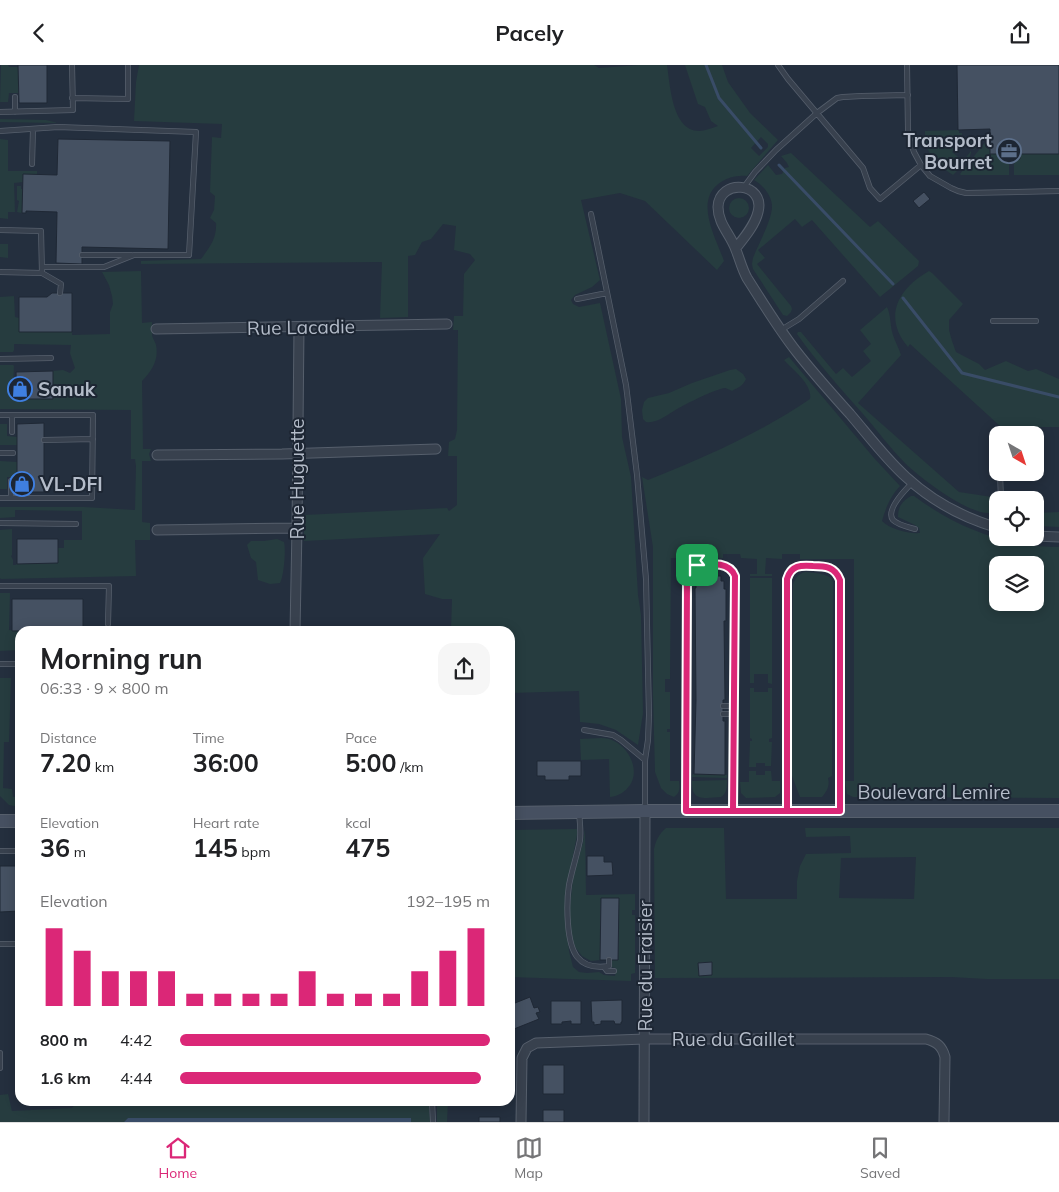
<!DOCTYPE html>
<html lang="en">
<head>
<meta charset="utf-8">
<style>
	:root { --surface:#fff; --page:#f6f6f6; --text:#202124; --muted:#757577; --line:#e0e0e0; --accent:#db2777 }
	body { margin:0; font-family:Mulish,sans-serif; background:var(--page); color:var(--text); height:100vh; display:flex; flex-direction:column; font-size:19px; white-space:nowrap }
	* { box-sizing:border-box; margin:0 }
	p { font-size:16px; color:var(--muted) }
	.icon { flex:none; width:28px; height:28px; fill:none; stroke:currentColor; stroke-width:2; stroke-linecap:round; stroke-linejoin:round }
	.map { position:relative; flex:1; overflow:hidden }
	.sheet { position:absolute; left:15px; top:561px; width:500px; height:480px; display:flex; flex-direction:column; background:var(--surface); border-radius:15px; box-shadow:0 2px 12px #0003 }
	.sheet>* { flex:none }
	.needle { width:32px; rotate:141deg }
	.tools { position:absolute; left:989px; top:361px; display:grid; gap:10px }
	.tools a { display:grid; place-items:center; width:55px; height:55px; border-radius:10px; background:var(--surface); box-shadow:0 2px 12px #0003; font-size:25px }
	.pin { position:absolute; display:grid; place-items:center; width:42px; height:42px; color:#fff; margin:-21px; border-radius:10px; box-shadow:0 2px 8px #0006 }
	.round { display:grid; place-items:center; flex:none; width:52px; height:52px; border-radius:15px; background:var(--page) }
	.headline { display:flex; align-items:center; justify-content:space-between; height:85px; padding:0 25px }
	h1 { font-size:28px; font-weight:700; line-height:38px }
	.stats { display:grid; grid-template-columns:repeat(3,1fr); gap:8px; height:85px; padding:5px 25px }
	.stats div { display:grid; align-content:center }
	.stats b { font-size:25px; font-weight:700 }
	.stats small { font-size:14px; font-weight:400 }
	.stats p { font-size:14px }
	.chart { height:140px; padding:10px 25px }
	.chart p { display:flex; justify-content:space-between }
	.chart svg { width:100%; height:90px; margin-top:5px; stroke:var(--accent); stroke-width:6 }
	ul { padding:0 25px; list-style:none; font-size:16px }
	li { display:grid; grid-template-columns:80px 60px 1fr; align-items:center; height:38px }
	li i { height:12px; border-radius:6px; background:var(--accent) }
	header { display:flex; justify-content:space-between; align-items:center; height:65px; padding:0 25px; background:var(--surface); font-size:22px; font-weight:700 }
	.menu { display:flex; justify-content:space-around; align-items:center; height:70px; border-top:1px solid var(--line); background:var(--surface); font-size:14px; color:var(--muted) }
	.menu a { display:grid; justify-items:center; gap:2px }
	.menu .on { color:var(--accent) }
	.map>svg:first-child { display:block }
	.green { fill:#263c3f; fill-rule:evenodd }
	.water { fill:#394c67 }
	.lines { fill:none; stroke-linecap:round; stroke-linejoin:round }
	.stream { stroke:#394c67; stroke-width:3 }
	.building { fill:#455162; stroke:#1f2835 }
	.service-casing { stroke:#565f6c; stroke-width:6 }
	.minor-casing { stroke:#565f6c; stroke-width:11 }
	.secondary-casing { stroke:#565f6c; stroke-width:14 }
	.service { stroke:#38414e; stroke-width:4.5 }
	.minor { stroke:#38414e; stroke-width:9 }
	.secondary { stroke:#465061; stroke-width:12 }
	.route-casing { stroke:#fff; stroke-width:10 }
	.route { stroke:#db2777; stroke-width:6 }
	.labels { text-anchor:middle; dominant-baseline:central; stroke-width:4; stroke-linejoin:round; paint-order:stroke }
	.poi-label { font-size:19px; font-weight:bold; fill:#b4bcc9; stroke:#1d2633; text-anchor:start }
	.street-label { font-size:19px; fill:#b4bcc9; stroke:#1d2633 }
</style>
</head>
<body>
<header><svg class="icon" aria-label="back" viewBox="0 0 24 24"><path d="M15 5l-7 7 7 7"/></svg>Pacely<svg class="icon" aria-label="share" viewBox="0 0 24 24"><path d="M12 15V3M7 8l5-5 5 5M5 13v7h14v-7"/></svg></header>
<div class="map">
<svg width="1059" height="1057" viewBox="0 0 1059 1057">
	<rect width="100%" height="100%" fill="#242f3e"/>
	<!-- green -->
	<path class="green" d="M1,0H8L9,2H18L19,28H9L8,37H0Z
		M139,0H594L599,3L640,0H667C670,19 672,66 699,66C704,66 712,63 718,61L711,56L705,42L698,39L685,0H722L728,17L750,48L778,75L747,111C737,110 729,112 721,117C693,135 716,173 724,196L717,205L645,136L620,128L581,135L600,215L592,222L575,230L571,235L573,239L579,242L600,238L621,334L622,372L631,412L638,530L641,550L643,648L638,680L616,665L599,659L580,657L579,626L510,628V566H451L452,534H442L425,529L423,493L440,469L304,476V450L447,443L449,446L457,440V391H448L449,377L455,374L457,365L458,265H453L454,251H463L464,209L475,195L470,189L454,185L456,161L443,159L431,174L422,177L415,190L408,191V252L380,253L382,197L141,199V196L201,194C210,182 217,173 216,158L210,153L214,145L215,131L210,127L212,72L221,73L222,59L134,56L136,17ZM761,72L768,79V82L759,91L751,83Z
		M0,54L46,55L58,58L0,57Z
		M959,65V68H962V73H981L982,76L974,85L961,76L952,87L963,96L971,86V88L970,91L958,106H957L953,110C936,99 924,88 925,66Z
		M990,71V89H1001V94H1007V96L1009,98V110H961L960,109Z
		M0,74L8,75V106H37V110L23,117L14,118L15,147H8V154L0,153Z
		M791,88L870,162L878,156L919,196L918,201L880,232L812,155L802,162L795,154L758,185L765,193L757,199L791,241L792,244L791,247L787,251L783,250L753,204L752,199L753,193C758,180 773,153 772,140C771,130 763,120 754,115L768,100L776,110L782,109L785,103L789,102L787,98L781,91Z
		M1020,89H1059V110H1014V99L1016,96V94L1020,93Z
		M17,121H21V124H23L22,148L17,147L19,136L17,135Z
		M729 143a10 10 0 1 1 20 0a10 10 0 1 1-20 0Z
		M0,179H8V193L0,192Z
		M141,206L142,258L152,257C152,261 152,265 152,269C152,273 155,276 156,280C159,295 152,306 142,316L143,384H151L149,389L151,396H142V457L150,458V475H135L136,511L1,514L0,513V465L12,464V490L11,491L13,495V500H16L17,499L58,498V483H64V475H82V446L15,445V452L0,453V442H84L135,445L136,401L135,394H131V345L0,344V300H13L14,301L13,322H16L17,334H53V306L63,305L70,308L75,303L70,288L71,280L14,279V285L13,287H0V232L14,231L15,252L19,253V267H72V270L110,269V247L113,239L112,231L109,220L102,207Z
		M929,206L932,208L963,239L949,255V265L952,276L956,287L979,299L985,305L1006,296L1028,306L1036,304L1059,314V362H1016L1000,361L910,279L908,282C882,251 899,223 929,206Z
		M887,242C891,250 890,261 893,270C895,277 899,283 901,290L858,338L959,427L992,432V443L989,448C968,449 920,413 905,398C890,383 877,365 863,349C840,323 817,297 797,269L798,267H801L836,309L843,303L852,312L871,296L863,286L871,279L860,265Z
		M789,292L874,393L900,421C890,432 886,442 882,456C889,464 909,469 920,468L919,463L915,460L898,452C898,442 902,436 911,431H914C957,463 1006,482 1059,482V733L853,732L847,729L845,716H854V494H800V489H782V494L766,493L765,509H772V511H750V509H757V494L741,493L740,489H723V493H671L670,614H665V627H670V664H667V667H670V716H679C680,723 680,728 674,732L667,729L661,723L655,707L653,631V482L642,412L648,415C704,393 760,368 810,334C813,320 793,305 784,295ZM998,500H1035V538H998Z
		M736,304L743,309L746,314C743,321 739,322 732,326C730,325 726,323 725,323C715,324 686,339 677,344C668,349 657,359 646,357L643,354L642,345L644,337L648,333L669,328L692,318L730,305Z
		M0,359H7V371L17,372V380H0Z
		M0,396L17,397V412H7V424H0Z
		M1059,447V462L1035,461V448Z
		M277,474L284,477C286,485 284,511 280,518L270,519L258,515L256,497L251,493L247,480L251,476H264Z
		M805,507C815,508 823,508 831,513L833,517L832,711L828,713C830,721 827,726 822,732H800L792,711L791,681L793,519C796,513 798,509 805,507Z
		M750,513H772V619L768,618V609H754V618H750Z
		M0,528H10L9,565L64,566H20V585L0,586Z
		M0,613H11L9,677H4L3,723L12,724L13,732H20V742L9,740L0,731Z
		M750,623H754V627H768V623H772V673L769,674V677H772L771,701H765V698H756V702H749L750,676H752V674L750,673Z
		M602,673C606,673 611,674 614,676C629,683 640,705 630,720C625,727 619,731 610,732L609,694L581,695L580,674Z
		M749,706H756V710H765V706H771L772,716H780V728L775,732L746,733L741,728L740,717H749Z
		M694,709L727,710V713L692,712V710Z
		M727,715C727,722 727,728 721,732C714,732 698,736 694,728C692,725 692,719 692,716Z
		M666,763H724L726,834H797V816L800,801L806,789L851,788L850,771L806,772L805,763H1059V914H987L951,912L655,913L654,784C656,775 659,769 666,763ZM916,792L914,834L839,833L841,793ZM712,897V910L699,911L698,898Z
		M577,764V770L567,822L565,842L569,886L573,902L579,907L587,908L599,907L604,910L615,911L616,903L611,902L612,895H618L619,833H601L600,895L591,896L582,891L575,882L571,870L569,851L573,813L583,777L585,764L586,830L635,829V845H632V850H635V908L631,909V916L510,912V765Z
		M8,1029L12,1046L72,1043L78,1036H429L430,1057H411L410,1053H128L124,1057H0V1030Z
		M437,1036H448L447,1057H437Z"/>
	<!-- water -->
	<path class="water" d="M128,1053H411V1057H124Z"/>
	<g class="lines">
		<!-- stream -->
		<path class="stream" d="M706,0L719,33L761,83
			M779,100L893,219
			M903,233L962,308L1059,332"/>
	</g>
	<!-- building -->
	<path class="building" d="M18,0H47V38H19Z
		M957,0H1059V89H1020V94H1001V89H990V64L958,65Z
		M58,74L170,76L168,184L82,182V199L56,198L57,147L26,146V148H22L23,109L57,110Z
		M924,127L930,134L919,143L913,136Z
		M52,228H72V267H19V232H47Z
		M53,306V334H17L16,307Z
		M44,358V427H17V359Z
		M17,474H58V498L17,499Z
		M704,509H716V511H721V516H724V524H726V556H724L725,635H723V656H725V710L694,709L696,635L695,523H696V516H699V511H704Z
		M12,534H83V565L12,566Z
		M537,696H581V711H569V715H545V711H537Z
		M587,791H604V797H612L613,810L587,811Z
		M0,801H20V846L0,847Z
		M601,833H619L618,895H600Z
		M712,897V910L699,911L698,898Z
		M530,932L534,943L538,942L540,947L536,948L539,954L514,964L510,954V940Z
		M622,935V957H621V959H615L614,956H601V959L594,960V957H592L591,936Z
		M551,936H581V959H571V956L562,957V959H551Z
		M543,1000H564V1029H543Z
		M480,1036H501V1041H480Z
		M543,1045H564V1057H543Z
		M479,1052H500V1057H479Z"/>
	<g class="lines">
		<defs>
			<path id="service" d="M778,0L788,14L863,103L870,123L880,134L921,100
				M907,0L908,65L909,72L914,87L921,100L930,111L951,123L958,126L966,128L1059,126
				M72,33L128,34V0
				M0,47L73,45L72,0
				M15,47V32
				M0,66L58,62L196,67L189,190H134L104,202H42
				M32,99L33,64
				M744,122L755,107L776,85L817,48L837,33L843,32L862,31L908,30
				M591,149L626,320L637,410L646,514L649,650L648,675L645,695V744
				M0,165L41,166L42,208L0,207
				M82,190H131
				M42,208L61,219L60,228
				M577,234L607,228
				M993,256H1036
				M781,265L799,254L843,216
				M0,294L51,293
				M0,350H12V367
				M44,375L93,374
				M0,388H13
				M1000,408L1001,435
				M912,418C906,424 885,445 893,455C898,460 908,462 915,464
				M0,433H11V416
				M11,433H92L93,350H12
				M0,458L76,459
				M0,521H109L108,559
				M0,599H19L20,721
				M723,641H734
				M723,649H734
				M584,665L613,670L621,675L645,695
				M787,744V513C788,508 791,503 797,501C804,498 827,500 833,505C837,507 838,511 840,515V745
				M686,745L687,514C687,510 687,506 691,503C696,498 721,498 727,501C732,503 733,507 735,511L733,745
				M579,748C580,757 581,766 580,775C577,790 572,805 569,820C567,833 567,846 568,859C570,886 577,906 609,901V895
				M0,786H20
				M0,879H20
				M604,902L607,906H614
				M0,988V1003
				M432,1036L433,1057"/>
			<path id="minor" d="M736,183C744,173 755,160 758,147C766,117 719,113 718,142C718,159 731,170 736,185C740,195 742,204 747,213C763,238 778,263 796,286C813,308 832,329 850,349C868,370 885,393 906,412C931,435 964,453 998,463
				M156,264L447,259
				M157,390L282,389L436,384
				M157,465L297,463
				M1035,471L1059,472
				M295,566L297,463L299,262
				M521,1057L522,993L527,983L536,978L645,974H926C937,977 942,981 945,992L944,1057
				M644,1057L645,746"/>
			<path id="secondary" d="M510,748L645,746H1059
				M0,756H20"/>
		</defs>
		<!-- service casing -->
		<use href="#service" class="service-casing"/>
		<!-- minor casing -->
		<use href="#minor" class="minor-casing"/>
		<!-- secondary casing -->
		<use href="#secondary" class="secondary-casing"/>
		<!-- service -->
		<use href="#service" class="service"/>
		<!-- minor -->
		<use href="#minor" class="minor"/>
		<!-- secondary -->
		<use href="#secondary" class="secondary"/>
	</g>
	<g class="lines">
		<defs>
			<path id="route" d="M697,500C689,502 687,507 687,514L686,746H787V514C791,500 801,500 813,501C826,501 835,502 840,515V746H733L735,511C729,496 710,499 697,500"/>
		</defs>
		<!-- route casing -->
		<use href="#route" class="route-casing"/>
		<!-- route -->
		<use href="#route" class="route"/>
	</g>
	<!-- icons -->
	<defs>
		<symbol id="office-ring" viewBox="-11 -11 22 22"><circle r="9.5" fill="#1d2633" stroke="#5c6f8a" stroke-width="1.5"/><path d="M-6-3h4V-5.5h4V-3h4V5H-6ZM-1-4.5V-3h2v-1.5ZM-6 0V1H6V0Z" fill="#5c6f8a"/></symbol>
		<symbol id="shop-ring" viewBox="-11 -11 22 22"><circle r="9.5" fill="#1d2633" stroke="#3f7fe0" stroke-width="1.5"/><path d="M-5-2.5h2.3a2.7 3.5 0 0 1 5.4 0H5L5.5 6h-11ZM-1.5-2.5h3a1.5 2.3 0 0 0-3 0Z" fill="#3f7fe0"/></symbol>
	</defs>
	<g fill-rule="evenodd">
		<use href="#office-ring" x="995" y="72" width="28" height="28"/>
		<use href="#shop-ring" x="6" y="310" width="28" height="28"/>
		<use href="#shop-ring" x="8" y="405" width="28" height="28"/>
	</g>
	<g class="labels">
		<!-- poi labels -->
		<g class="poi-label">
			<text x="992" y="75" text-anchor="end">Transport<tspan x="992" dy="22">Bourret</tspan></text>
			<text x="38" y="324">Sanuk</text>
			<text x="40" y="419">VL-DFI</text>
		</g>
		<!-- street labels -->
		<g class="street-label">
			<text transform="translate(301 262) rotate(-1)">Rue Lacadie</text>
			<text transform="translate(297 414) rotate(-90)">Rue Huguette</text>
			<text x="934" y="727">Boulevard Lemire</text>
			<text transform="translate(645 901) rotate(-90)">Rue du Fraisier</text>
			<text x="733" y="974">Rue du Gaillet</text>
		</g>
	</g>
</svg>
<div class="tools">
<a><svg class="needle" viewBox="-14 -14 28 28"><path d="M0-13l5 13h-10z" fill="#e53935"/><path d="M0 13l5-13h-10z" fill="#757577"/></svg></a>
<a><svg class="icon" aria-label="locate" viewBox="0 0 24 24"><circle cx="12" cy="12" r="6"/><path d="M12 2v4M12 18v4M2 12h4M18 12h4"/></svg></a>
<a><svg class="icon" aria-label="layers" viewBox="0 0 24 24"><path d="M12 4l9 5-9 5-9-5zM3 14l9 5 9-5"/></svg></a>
</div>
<div class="pin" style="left:697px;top:500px;background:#1e9e55"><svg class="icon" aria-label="arrive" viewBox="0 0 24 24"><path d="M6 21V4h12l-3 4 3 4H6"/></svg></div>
<section class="sheet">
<div class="headline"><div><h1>Morning run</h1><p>06:33 · 9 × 800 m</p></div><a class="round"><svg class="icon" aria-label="share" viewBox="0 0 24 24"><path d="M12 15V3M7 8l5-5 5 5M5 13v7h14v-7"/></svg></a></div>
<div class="stats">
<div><p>Distance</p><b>7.20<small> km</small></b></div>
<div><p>Time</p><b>36:00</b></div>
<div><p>Pace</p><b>5:00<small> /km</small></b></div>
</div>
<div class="stats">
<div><p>Elevation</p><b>36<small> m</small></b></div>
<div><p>Heart rate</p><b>145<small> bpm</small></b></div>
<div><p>kcal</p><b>475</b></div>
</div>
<div class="chart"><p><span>Elevation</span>192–195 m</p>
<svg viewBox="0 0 160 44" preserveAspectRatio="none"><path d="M5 44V6M15 44V17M25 44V27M35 44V27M45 44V27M55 44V38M65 44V38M75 44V38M85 44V38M95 44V27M105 44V38M115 44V38M125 44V38M135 44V27M145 44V17M155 44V6"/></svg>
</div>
<ul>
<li><b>800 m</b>4:42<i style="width:100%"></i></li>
<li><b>1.6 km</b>4:44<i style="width:97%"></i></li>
</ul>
</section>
</div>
<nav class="menu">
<a class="on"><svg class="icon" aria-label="home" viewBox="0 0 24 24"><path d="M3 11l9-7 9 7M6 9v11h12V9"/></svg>Home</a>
<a><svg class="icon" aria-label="map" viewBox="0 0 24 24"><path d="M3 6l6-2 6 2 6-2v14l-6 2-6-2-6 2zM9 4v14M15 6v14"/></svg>Map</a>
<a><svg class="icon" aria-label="saved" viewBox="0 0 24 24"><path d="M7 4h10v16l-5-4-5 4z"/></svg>Saved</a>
</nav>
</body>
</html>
